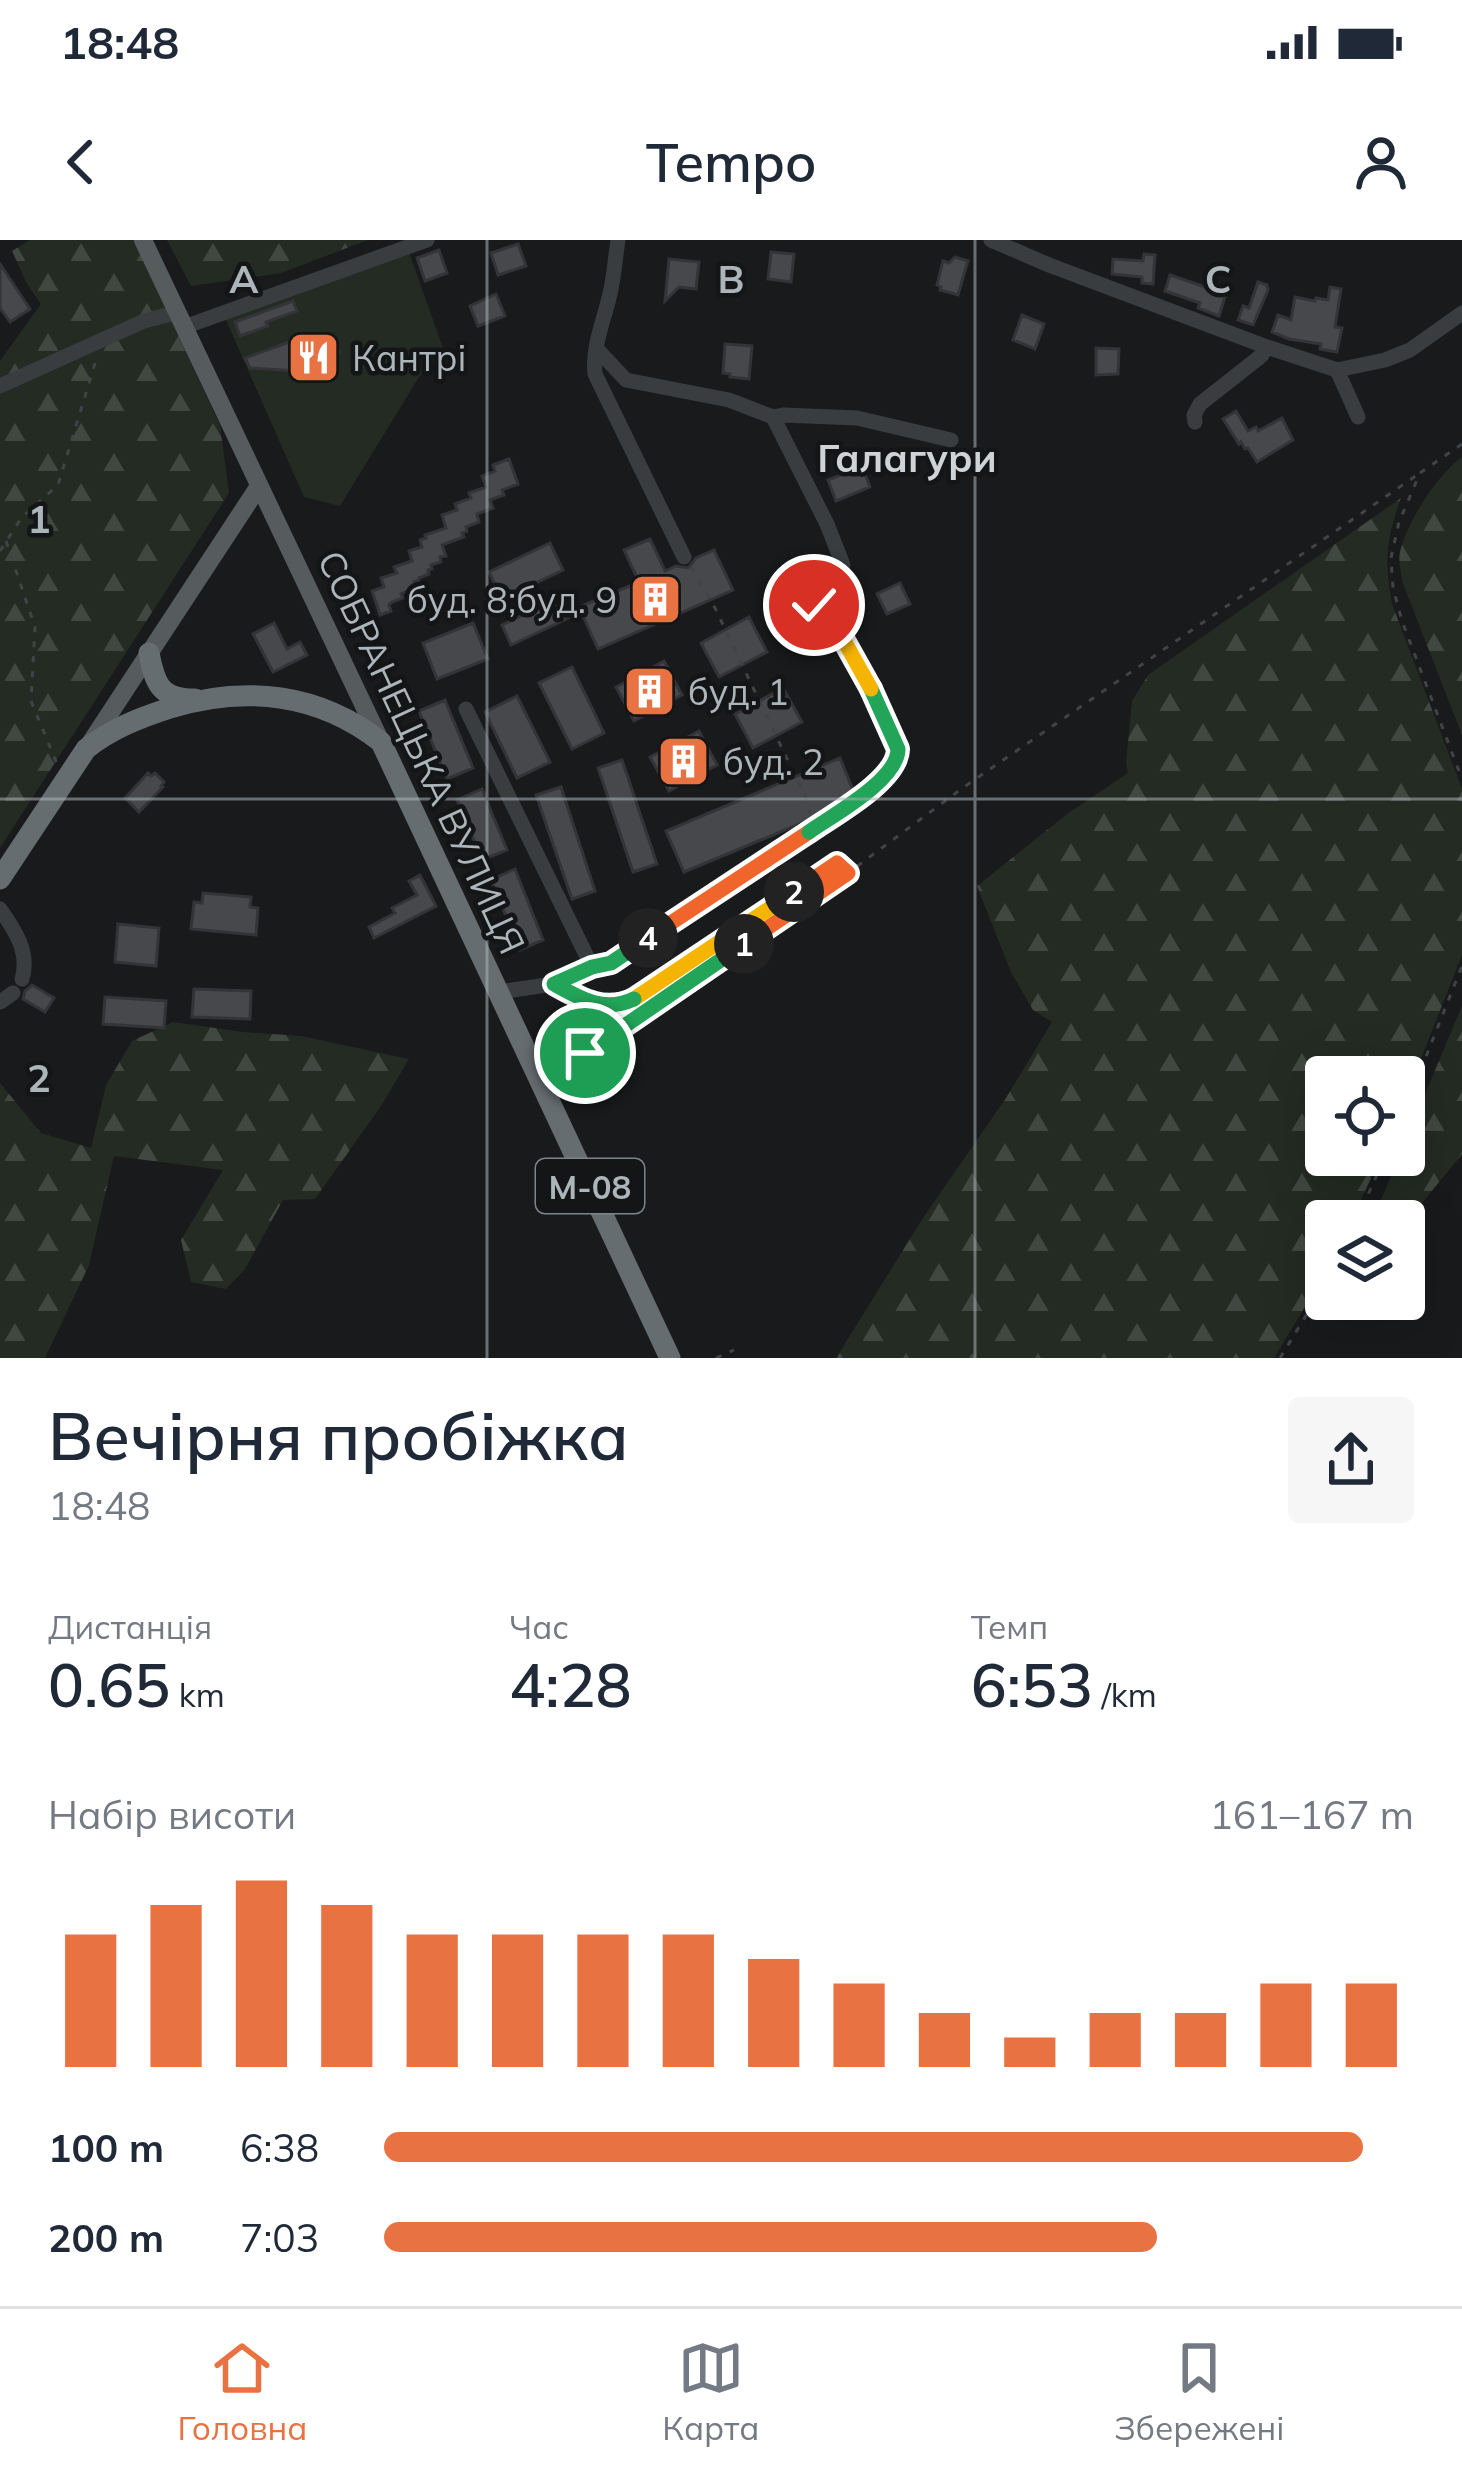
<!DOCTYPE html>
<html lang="uk">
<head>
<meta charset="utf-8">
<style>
	:root { --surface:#fff; --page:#f6f6f7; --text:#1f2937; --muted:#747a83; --line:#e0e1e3; --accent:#e97242 }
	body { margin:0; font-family:Mulish,sans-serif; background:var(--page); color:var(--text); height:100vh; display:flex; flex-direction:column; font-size:45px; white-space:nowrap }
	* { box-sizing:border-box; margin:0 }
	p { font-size:39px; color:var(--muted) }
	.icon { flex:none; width:66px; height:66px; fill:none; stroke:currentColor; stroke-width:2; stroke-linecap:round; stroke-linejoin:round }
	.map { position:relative; height:1118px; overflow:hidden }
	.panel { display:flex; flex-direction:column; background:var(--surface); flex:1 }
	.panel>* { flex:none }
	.controls { position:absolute; left:1305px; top:816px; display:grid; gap:24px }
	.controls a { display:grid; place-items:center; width:120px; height:120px; border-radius:12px; background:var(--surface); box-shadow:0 12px 48px #0002; font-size:60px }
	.pin { position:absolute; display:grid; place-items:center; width:102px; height:102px; color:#fff; margin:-51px; border:6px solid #fff; border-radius:50%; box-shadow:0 3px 12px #0007 }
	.km { position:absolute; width:60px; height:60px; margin:-30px; border-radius:50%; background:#222; color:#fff; font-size:33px; line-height:60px; text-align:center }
	.round { display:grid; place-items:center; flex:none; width:126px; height:126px; border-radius:12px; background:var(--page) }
	.overview { display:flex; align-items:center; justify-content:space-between; height:204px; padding:0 48px }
	h1 { font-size:66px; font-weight:600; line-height:90px }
	.stats { display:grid; grid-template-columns:repeat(3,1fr); gap:18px; height:204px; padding:12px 48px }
	.stats div { display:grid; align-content:center }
	.stats b { font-size:60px; font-weight:600 }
	.stats small { font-size:33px; font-weight:400 }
	.stats p { font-size:33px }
	.chart { height:336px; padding:24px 48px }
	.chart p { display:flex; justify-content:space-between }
	.chart svg { width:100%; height:216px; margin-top:12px; stroke:var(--accent); stroke-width:6 }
	ul { padding:0 48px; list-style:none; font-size:39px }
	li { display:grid; grid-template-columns:192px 144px 1fr; align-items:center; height:90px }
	li i { height:30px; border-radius:15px; background:var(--accent) }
	.status { display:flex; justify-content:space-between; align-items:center; height:84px; padding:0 60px; background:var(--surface); direction:ltr }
	.status svg { height:33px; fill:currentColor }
	header { display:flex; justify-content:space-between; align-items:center; height:156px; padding:0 48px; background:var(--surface); font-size:54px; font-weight:600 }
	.menu { display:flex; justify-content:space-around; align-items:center; height:168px; border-top:3px solid var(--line); background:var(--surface); font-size:33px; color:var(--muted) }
	.menu a { display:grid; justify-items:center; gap:6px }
	.menu .selected { color:var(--accent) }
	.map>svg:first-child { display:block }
	.forest { fill:url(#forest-firs) }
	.green { fill:#242b23 }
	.building { fill:#46484b; stroke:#333437; stroke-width:3 }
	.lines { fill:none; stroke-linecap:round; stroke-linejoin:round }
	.path { stroke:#404447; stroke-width:3; stroke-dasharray:6 9; stroke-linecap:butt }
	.minor { stroke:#3a3d40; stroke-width:15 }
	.major { stroke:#565b5e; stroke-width:18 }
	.highway { stroke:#666d70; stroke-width:21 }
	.split-1-casing { stroke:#fff; stroke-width:24 }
	.split-2-casing { stroke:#fff; stroke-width:24 }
	.split-3-casing { stroke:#fff; stroke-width:24 }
	.split-4-casing { stroke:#fff; stroke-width:24 }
	.split-5-casing { stroke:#fff; stroke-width:24 }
	.split-6-casing { stroke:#fff; stroke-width:24 }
	.split-7-casing { stroke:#fff; stroke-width:24 }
	.split-1 { stroke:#22a559; stroke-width:15 }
	.split-2 { stroke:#f0652b; stroke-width:15 }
	.split-3 { stroke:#f5b400; stroke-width:15 }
	.split-4 { stroke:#22a559; stroke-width:15 }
	.split-5 { stroke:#f0652b; stroke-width:15 }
	.split-6 { stroke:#22a559; stroke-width:15 }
	.split-7 { stroke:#f5b400; stroke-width:15 }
	.grid { fill:none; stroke:#acb5ba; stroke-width:3; stroke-opacity:0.55 }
	.labels { text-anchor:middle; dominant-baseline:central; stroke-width:9; stroke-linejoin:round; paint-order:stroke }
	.shield { fill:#141516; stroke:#7e8589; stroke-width:3 }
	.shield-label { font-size:33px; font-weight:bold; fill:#acb5ba }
	.poi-label { font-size:36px; fill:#acb5ba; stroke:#141516; text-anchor:start }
	.street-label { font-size:36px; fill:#acb5ba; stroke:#141516 }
	.neighbourhood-label { font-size:39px; font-weight:bold; fill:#cdd3d6; stroke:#141516 }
	.grid-label { font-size:39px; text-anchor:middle; font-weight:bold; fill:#acb5ba; stroke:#141516; stroke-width:9; stroke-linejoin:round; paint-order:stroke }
</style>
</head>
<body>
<div class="status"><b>18:48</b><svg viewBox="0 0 49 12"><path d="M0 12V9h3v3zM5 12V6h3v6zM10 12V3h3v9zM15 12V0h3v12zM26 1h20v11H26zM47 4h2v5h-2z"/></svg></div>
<header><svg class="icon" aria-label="back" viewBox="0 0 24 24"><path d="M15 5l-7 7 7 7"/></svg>Tempo<svg class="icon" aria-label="person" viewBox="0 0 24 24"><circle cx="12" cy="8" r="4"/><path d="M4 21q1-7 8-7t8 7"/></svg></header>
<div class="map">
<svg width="1462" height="1118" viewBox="0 0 1462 1118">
	<defs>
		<pattern id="forest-firs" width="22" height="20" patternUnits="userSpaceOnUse" patternTransform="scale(3)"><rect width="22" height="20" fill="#242b23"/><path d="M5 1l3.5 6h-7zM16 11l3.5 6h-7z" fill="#414841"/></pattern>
	</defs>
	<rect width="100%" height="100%" fill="#191a1b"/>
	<!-- forest -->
	<path class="forest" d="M30,0H134L220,185L229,253L0,608V121L41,64L27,44L12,11Z
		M167,0H368L281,33L191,46Z
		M1462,217V495L1402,341C1401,332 1398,321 1400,312C1407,282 1437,235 1462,217Z
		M1401,258C1386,300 1384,320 1392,364L1462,549V715L1404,862V837H1326V915H1382L1351,981H1326V1032L1274,1118H836L923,978L1006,858L1052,782L1033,770L1011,732L977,646L1067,574L1128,533L1126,522L1132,461L1148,435Z
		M1462,766V914L1404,985V981H1372L1400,915H1404V904Z
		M173,782L243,792L301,796L409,819L381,866L315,959L283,960L245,1029L226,1049L191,1042L181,1000L223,930L114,916L89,1025L45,1118H0V843L41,893L91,908L106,845L132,801Z"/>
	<!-- green -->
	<path class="green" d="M409,12L444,111L419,137L340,266L304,257L225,78Z"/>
	<!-- building -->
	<path class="building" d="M518,4L526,26L498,35L491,13Z
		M439,10L447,33L425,41L417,18Z
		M771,12L794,14L791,42L768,39Z
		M1144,14L1155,15L1153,44L1142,43V37L1112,34L1113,19L1143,21Z
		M955,17L968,21L958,55L940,50L941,47L937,45L943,21L949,23Z
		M669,19L699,22L696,49L679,47L665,61Z
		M0,24L30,69L10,82L0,68Z
		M1170,35L1226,54L1219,76L1198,68L1200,63L1165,51Z
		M1258,42L1267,45L1268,50L1253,85L1238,80L1243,66L1249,68Z
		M1330,47L1341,49L1335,87L1342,88L1337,112L1320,109L1321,104L1289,99L1272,92L1278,75L1291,80L1295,57L1315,61L1316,58L1328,60Z
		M496,54L505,76L478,86L470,66Z
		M293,61L297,71L266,82L268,86L240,96L235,82Z
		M1022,75L1044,84L1035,109L1013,100Z
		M326,97L339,112L325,122L298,131L250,128L245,118L289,102L295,115L316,106Z
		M725,104L752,106L749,139L730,137V134L723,133Z
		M1096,108L1119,109L1118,134L1096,135Z
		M1236,171L1248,191L1256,187L1258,191L1282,178L1293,200L1257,222L1248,208L1245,209L1241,202L1239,204L1223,179Z
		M509,219L518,244L502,250L504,255L490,260L493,268L477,274L479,282L466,287L467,291L462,293L464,297L442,305L446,316L440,317L441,322L431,325L432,329L428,330L429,334L419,338V340L414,342L416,347L401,354L403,358L392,362L389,365L391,371L380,375L372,351L384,347L381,338L397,333L394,327L412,321L409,311L422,307L420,300L426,298L425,295L446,288L442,275L457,270L455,264L471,258L469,253L486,247L482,236L495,231L493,225Z
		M862,226L870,247L836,261L828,240Z
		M650,299L665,331L676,326L688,328L696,318L714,310L733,350L598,409L579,367L639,342L624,310Z
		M550,303L563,330L502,359L489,332Z
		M900,343L910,364L887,374L877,354Z
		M566,354L575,375L511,405L502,385Z
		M749,377L767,412L719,437L701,403Z
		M274,383L287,409L300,402L307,415L273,432L253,394Z
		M473,383L488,419L437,439L423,403Z
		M664,421L682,455L634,481L616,447Z
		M572,427L604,493L572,509L539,443Z
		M783,448L802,482L753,508L735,474Z
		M517,456L550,522L517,538L485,472Z
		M445,460L473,528L447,539L419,471Z
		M699,491L717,525L669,551L650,517Z
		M840,518L857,560L684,632L666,591Z
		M622,520L657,624L633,632L598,528Z
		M148,533L151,536L155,533L164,542L161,546L163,547L139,572L125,558Z
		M561,547L595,651L572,659L536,555Z
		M482,549L507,610L482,620L457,560Z
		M515,629L543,700L520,710L491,640Z
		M420,635L436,666L374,698L369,687L395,673L392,668L417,655L409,641Z
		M203,653L251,657L250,667L258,668L256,695L191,689L194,662L202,663Z
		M118,684L159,688L156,726L115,722Z
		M32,745L54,758L45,772L23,759L25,751Z
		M194,749L251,751L250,779L192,777Z
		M105,757L166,761L164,788L103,784Z"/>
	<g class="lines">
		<!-- path -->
		<path class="path" d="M1462,204L1420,233L1399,282L1391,318L1393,348L1402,381L1462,539
			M6,301L35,387L31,461L57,524
			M0,311L22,277L58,245L96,120
			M691,327L715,368L809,565L811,581L804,594
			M605,724L611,723L804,596L886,537L898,519L899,509C873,454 854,411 814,365
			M571,754C594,764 609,770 633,759L837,623L848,633
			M585,813L626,788L848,633L964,547L1420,233
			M1404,872L1462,726
			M1356,981L1386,915
			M716,1118L734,1110
			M1280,1118L1326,1043"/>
		<!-- minor -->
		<path class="minor" d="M618,0C615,19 614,39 609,58C603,83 592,108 595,134L684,317
			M991,0L1049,25L1267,107L1337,130L1385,120L1410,110L1462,73
			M184,87L427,0
			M597,109L626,140L729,160L773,177L783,175L857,178L951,200
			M1337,130L1358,177
			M0,146L144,81L178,72
			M773,177L827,284L843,325
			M1195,182L1194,175L1200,164L1261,116L1267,107
			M466,469L592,727L554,744L499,752
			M0,669C15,690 30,713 22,739
			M0,762L13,753"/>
		<!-- major -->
		<path class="major" d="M143,0L381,502
			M89,505L259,246"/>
		<!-- highway -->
		<path class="highway" d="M149,413C155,444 160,459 195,459
			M0,639L86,509C111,489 139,478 170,468C245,445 319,453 381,502L670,1118"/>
	</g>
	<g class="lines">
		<defs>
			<path id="split-1" d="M585,813L744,704"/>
			<path id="split-2" d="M744,704L848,633L837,623L794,652"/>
			<path id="split-3" d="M634,759L794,652"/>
			<path id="split-4" d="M634,759C604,773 581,759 554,744L592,727L611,723L648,698"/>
			<path id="split-5" d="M648,698L809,592"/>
			<path id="split-6" d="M809,592C833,575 898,540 898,509L871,449"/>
			<path id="split-7" d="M814,365L842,397L871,449"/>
		</defs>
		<!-- split-1 casing -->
		<use href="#split-1" class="split-1-casing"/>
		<!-- split-2 casing -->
		<use href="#split-2" class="split-2-casing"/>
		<!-- split-3 casing -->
		<use href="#split-3" class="split-3-casing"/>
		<!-- split-4 casing -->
		<use href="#split-4" class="split-4-casing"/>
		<!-- split-5 casing -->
		<use href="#split-5" class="split-5-casing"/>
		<!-- split-6 casing -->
		<use href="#split-6" class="split-6-casing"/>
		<!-- split-7 casing -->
		<use href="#split-7" class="split-7-casing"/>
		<!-- split-1 -->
		<use href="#split-1" class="split-1"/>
		<!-- split-2 -->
		<use href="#split-2" class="split-2"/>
		<!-- split-3 -->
		<use href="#split-3" class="split-3"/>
		<!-- split-4 -->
		<use href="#split-4" class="split-4"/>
		<!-- split-5 -->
		<use href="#split-5" class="split-5"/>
		<!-- split-6 -->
		<use href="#split-6" class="split-6"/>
		<!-- split-7 -->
		<use href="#split-7" class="split-7"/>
	</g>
	<!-- grid -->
	<path class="grid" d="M487,0V1118M975,0V1118M0,559H1462"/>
	<!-- icons -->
	<defs>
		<symbol id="restaurant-square" viewBox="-11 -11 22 22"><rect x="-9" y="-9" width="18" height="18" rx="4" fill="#e97242" stroke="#141516"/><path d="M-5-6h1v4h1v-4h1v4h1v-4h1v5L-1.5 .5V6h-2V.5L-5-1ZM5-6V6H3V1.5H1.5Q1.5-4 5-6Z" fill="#fff"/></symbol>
		<symbol id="building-square" viewBox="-11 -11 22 22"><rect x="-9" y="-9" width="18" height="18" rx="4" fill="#e97242" stroke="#141516"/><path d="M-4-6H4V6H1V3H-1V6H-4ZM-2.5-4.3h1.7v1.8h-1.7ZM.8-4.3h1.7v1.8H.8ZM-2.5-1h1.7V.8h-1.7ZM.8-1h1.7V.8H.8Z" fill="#fff"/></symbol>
	</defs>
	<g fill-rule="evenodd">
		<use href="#restaurant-square" x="284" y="88" width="59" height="59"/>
		<use href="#building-square" x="626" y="330" width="59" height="59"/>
		<use href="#building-square" x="620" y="422" width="59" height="59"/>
		<use href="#building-square" x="654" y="492" width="59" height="59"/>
	</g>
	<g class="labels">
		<!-- shield labels -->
		<rect class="shield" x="536" y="919" width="108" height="54" rx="9"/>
		<g class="shield-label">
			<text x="590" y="946">М-08</text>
		</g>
		<!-- poi labels -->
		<g class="poi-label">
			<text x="352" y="117">Кантрі</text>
			<text x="617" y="359" text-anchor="end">буд. 8;буд. 9</text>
			<text x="688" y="451">буд. 1</text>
			<text x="723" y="521">буд. 2</text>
		</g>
		<!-- street labels -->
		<g class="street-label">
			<text transform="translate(422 512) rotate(65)">СОБРАНЕЦЬКА ВУЛИЦЯ</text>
		</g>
		<!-- neighbourhood labels -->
		<g class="neighbourhood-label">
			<text x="907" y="217">Галагури</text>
		</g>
	</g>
	<g class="grid-label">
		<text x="244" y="53">A</text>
		<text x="731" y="53">B</text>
		<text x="1218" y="53">C</text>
		<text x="39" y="293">1</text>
		<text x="39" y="852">2</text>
	</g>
</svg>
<div class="controls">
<a><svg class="icon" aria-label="locate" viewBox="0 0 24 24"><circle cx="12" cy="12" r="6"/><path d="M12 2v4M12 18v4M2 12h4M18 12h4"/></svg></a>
<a><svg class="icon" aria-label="layers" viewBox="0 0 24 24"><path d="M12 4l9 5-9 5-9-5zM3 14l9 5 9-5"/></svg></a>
</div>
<div class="pin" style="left:585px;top:813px;background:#1e9e55"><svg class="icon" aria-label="arrive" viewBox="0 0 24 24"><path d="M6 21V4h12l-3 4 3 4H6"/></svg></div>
<div class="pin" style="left:814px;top:365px;background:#d93025"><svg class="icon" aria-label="check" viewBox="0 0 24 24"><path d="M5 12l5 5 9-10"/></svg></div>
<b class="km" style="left:744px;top:704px">1</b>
<b class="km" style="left:794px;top:652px">2</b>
<b class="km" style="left:648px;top:698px">4</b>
</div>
<section class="panel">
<div class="overview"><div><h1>Вечірня пробіжка</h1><p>18:48</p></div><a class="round"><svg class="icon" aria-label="share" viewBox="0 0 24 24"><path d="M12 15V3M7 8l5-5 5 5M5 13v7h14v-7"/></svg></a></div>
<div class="stats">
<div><p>Дистанція</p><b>0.65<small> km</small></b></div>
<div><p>Час</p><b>4:28</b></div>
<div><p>Темп</p><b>6:53<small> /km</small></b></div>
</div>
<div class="chart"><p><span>Набір висоти</span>161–167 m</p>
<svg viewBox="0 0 160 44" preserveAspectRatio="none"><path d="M5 44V17M15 44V11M25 44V6M35 44V11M45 44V17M55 44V17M65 44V17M75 44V17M85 44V22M95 44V27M105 44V33M115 44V38M125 44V33M135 44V33M145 44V27M155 44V27"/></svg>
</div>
<ul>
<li><b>100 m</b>6:38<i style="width:95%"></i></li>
<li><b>200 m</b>7:03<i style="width:75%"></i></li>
</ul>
</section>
<nav class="menu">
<a class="selected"><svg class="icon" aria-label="home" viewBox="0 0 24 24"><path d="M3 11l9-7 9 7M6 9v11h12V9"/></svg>Головна</a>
<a><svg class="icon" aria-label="map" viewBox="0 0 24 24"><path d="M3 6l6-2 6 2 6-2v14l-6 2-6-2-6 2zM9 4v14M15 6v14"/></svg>Карта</a>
<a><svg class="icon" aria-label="saved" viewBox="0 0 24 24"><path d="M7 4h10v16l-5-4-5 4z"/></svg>Збережені</a>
</nav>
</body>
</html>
